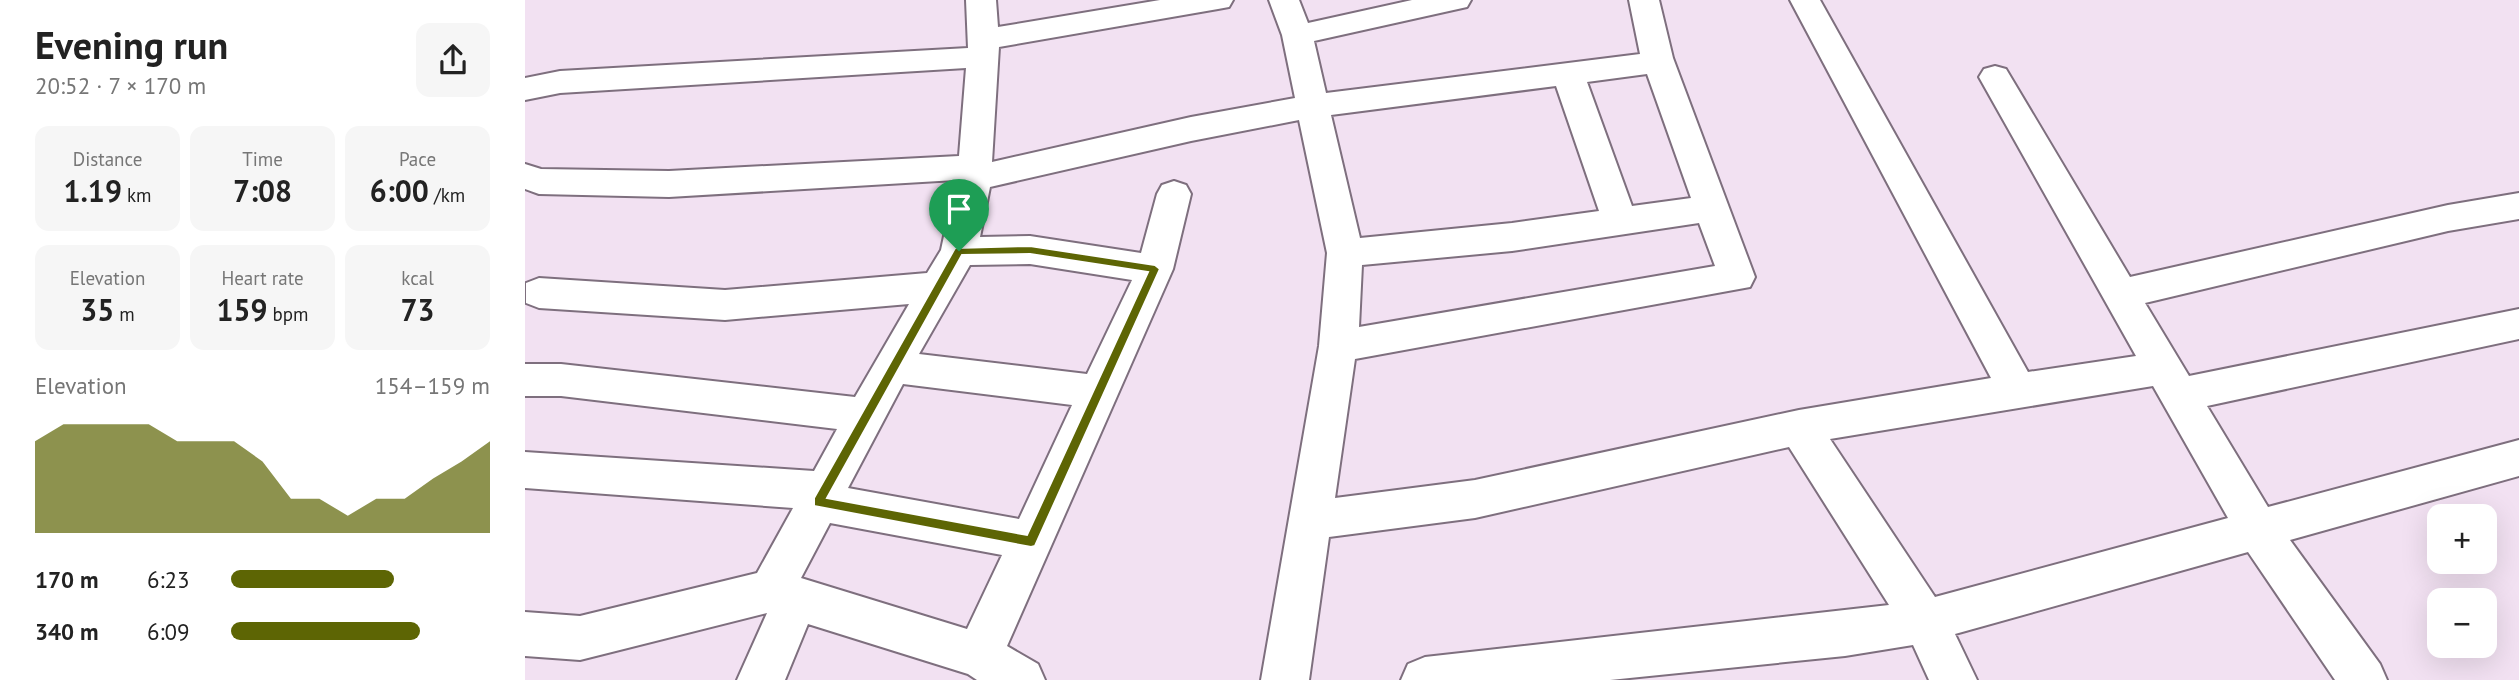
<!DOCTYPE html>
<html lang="en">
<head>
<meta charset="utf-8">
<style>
	:root { --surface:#fff; --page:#f6f6f6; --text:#222; --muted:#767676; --accent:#5d6504 }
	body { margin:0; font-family:"PT Sans",sans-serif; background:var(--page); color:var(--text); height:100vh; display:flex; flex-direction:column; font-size:26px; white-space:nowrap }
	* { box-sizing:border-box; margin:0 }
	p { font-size:23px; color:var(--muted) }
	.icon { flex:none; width:38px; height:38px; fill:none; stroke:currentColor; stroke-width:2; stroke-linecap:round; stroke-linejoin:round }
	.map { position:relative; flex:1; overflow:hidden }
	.drawer { display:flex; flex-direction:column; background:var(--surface); width:525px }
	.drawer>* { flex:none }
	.buttons { position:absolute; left:1902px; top:504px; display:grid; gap:14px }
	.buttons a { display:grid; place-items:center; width:70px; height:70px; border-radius:14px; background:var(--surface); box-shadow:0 7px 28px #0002; font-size:35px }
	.pin { position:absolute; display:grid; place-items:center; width:60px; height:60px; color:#fff; margin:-72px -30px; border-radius:50% 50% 50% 0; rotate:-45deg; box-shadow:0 0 7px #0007 }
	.pin .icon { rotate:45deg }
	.round { display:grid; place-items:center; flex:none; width:74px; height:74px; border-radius:14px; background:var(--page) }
	.overview { display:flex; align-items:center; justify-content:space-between; height:119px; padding:0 35px }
	h1 { font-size:38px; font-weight:800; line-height:52px }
	.figures { display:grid; grid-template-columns:repeat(3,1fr); gap:10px; height:119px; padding:7px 35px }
	.figures div { display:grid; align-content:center; border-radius:14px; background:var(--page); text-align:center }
	.figures b { font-size:30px; font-weight:800 }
	.figures small { font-size:19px; font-weight:400 }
	.figures p { font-size:19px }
	.chart { height:196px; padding:14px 35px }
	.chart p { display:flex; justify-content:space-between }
	.chart svg { width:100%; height:126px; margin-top:7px; fill:var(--accent); opacity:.7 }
	ul { padding:0 35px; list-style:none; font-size:23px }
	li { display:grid; grid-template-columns:112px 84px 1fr; align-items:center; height:52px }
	li i { height:18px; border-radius:9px; background:var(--accent) }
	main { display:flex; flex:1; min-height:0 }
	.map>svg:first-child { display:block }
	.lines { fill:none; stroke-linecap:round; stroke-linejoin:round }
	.street-casing { stroke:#7e6f7e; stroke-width:4 }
	.street { fill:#fff; fill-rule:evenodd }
	.route { fill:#5d6504; stroke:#fff; stroke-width:2; fill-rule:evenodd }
</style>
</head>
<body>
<main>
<section class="drawer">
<div class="overview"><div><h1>Evening run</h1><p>20:52 · 7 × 170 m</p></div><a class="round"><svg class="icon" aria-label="share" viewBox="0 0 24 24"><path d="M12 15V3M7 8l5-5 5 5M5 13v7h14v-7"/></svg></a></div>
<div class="figures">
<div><p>Distance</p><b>1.19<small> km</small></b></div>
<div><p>Time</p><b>7:08</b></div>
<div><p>Pace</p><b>6:00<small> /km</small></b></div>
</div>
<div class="figures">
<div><p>Elevation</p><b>35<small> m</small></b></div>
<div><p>Heart rate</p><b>159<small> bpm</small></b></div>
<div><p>kcal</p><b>73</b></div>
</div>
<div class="chart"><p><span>Elevation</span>154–159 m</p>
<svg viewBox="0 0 160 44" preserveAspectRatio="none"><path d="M0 44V12L10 6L20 6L30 6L40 6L50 12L60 12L70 12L80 19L90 32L100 32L110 38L120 32L130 32L140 25L150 19L160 12V44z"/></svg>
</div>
<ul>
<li><b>170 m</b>6:23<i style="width:63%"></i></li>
<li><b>340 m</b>6:09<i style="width:73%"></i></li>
</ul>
</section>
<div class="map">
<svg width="1994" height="680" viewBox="0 0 1994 680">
	<rect width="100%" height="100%" fill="#f2e1f2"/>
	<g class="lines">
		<defs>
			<path id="street" d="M441,0H471L473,27L635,0H708L704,7L693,9L474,47L467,162L666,117L770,98L757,35L744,0H774L783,23L887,0H946L942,7L789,41L801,93L1115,54L1104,0H1134L1148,58L1230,277L1225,287L830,359L810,498L950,480L1274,410L1466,378L1265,0H1295L1503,372L1611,356L1454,77L1459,69L1470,66L1481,69L1605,277L1923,205L1994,193V219L1923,231L1620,303L1664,376L1994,309V339L1682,406L1743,507L1994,440V476L1765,540L1855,664L1862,680H1810L1723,552L1430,634L1452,680H1404L1388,645L1320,656L1085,680H876L883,664L900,657L1364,605L1264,447L950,518L804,537L784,680H736L794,346L802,253L774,120L666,141L465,187L455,237L505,236L616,253L632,194L637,185L649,181L661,185L666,194L648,269L482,646L513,664L520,680H452L443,674L283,624L260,680H212L242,613L55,660L0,656V612L55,616L232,573L268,508L0,488V452L289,471L312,429L36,396H0V364H36L330,397L384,304L200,320L14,308L1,303V283L14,278L200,290L402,273L416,250L431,180L144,197L14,194L0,189V164L16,169L144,171L434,156L441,68L35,93L0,100V78L35,71L443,48ZM1122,74L1166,198L1107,206L1062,82ZM1031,86L1074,211L987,223L835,238L806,115ZM1174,223L1190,266L834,327L837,265L987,251ZM505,264L607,280L562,374L394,354L445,265ZM378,384L547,405L494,519L323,488ZM1628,386L1703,518L1410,597L1305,439ZM305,523L477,555L442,629L276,578Z"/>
		</defs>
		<!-- street casing -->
		<use href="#street" class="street-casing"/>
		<!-- street -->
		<use href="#street" class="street"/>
	</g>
	<!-- route -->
	<path class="route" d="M505,246L630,265L635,269L510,546L506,547L289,506V498L430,248ZM505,254L623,272L502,535L302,498L437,255Z"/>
</svg>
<div class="buttons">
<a>+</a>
<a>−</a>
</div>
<div class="pin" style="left:434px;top:251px;background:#1e9e55"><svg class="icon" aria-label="arrive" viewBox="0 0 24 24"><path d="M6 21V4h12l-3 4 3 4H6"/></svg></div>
</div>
</main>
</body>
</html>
